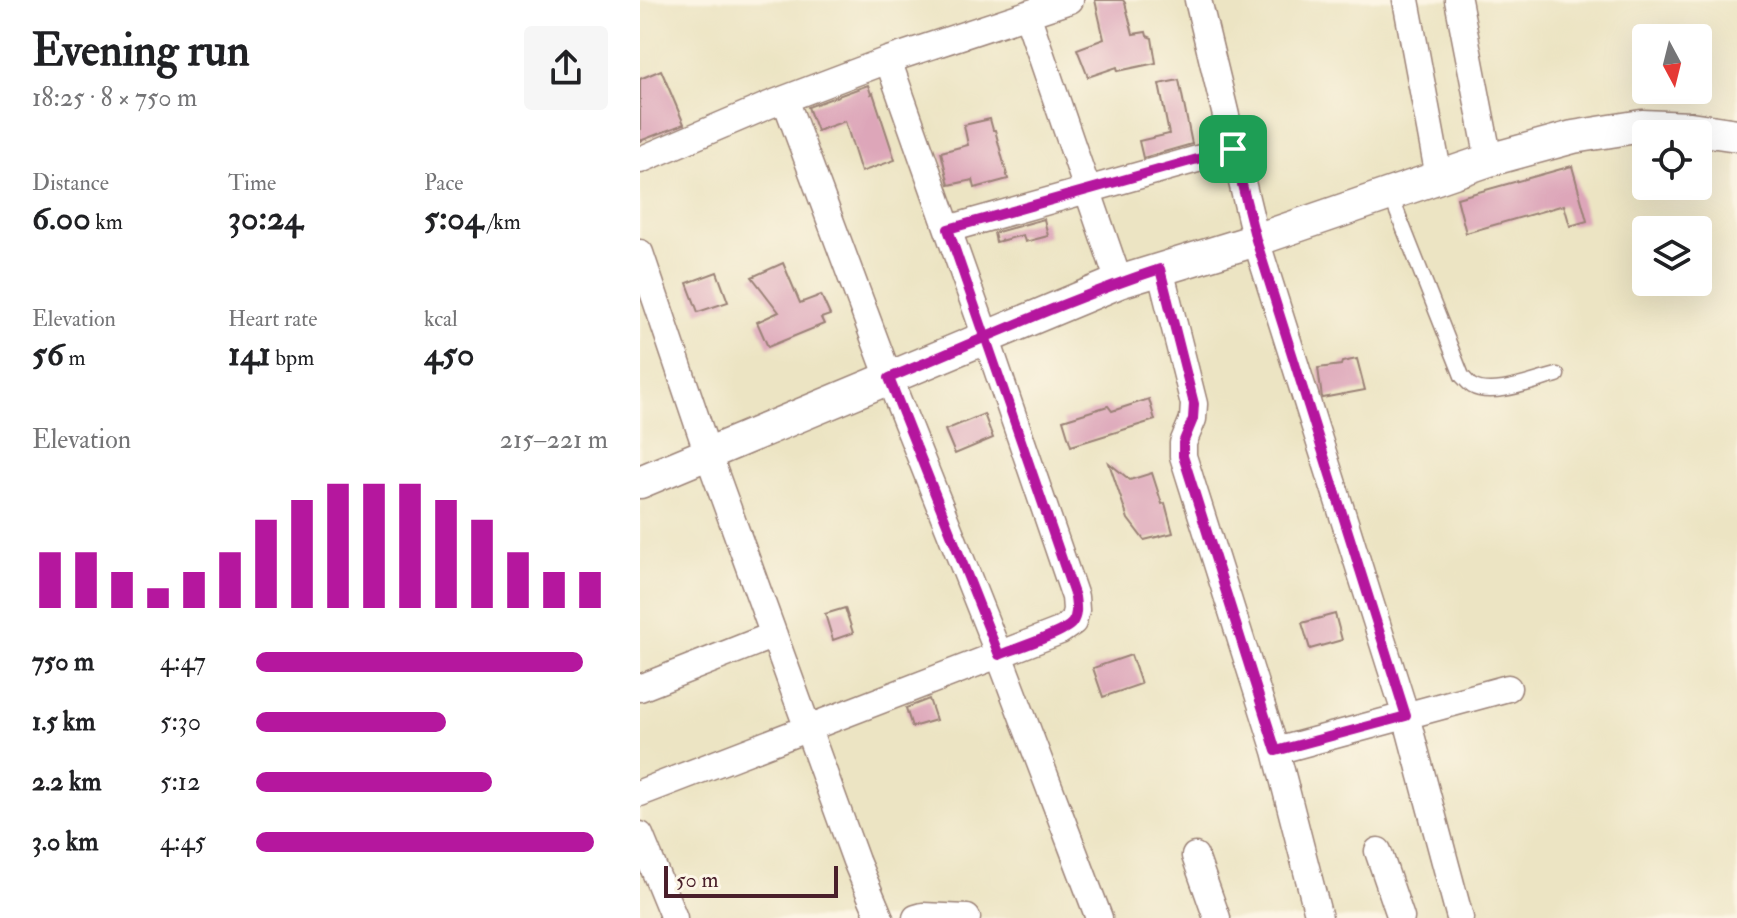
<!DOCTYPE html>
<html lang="en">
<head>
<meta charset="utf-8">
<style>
	:root { --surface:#fff; --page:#f6f6f6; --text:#202124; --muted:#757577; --accent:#b5179e }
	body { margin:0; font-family:"IM FELL Double Pica",serif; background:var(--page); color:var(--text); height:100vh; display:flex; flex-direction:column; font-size:30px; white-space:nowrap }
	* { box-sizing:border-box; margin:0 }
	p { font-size:26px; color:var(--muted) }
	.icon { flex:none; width:44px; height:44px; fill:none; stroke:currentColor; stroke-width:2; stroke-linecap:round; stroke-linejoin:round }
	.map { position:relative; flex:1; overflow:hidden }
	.drawer { display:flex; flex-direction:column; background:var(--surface); width:640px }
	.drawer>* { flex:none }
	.needle { width:52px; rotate:173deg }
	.controls { position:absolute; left:992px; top:24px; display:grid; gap:16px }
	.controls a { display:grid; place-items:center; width:80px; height:80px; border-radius:8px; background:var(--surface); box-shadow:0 8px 32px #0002; font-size:40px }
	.scale { position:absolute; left:24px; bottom:20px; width:174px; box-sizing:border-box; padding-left:8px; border:4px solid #4a1f2b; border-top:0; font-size:22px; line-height:28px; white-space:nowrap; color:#4a1f2b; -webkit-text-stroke:6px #fcf5e5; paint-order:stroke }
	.pin { position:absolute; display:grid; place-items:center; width:68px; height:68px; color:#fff; margin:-34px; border-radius:16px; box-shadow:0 4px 12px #0006 }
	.round { display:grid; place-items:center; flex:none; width:84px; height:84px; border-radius:8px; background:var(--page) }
	.headline { display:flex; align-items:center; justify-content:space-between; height:136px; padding:0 32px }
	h1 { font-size:44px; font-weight:700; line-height:60px }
	.figures { display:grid; grid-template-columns:repeat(3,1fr); gap:12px; height:136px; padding:8px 32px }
	.figures div { display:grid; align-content:center }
	.figures b { font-size:34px; font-weight:700 }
	.figures small { font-size:22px; font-weight:400 }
	.figures p { font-size:22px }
	.chart { height:224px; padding:16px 32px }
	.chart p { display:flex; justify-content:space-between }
	.chart svg { width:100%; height:144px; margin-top:8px; stroke:var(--accent); stroke-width:6 }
	ul { padding:0 32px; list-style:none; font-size:26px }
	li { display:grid; grid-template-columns:128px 96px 1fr; align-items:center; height:60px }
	li i { height:20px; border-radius:10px; background:var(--accent) }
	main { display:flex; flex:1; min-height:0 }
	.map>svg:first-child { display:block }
	.building { fill:#dda6b9 }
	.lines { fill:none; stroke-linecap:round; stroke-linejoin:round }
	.service-casing { stroke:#9b8277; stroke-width:17 }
	.minor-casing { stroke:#9b8277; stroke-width:29 }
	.tertiary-casing { stroke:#9b8277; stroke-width:35 }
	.service { stroke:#fff; stroke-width:14 }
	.minor { stroke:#fff; stroke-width:26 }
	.tertiary { stroke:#fff; stroke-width:32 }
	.route-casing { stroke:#fff; stroke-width:16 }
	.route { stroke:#b5179e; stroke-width:10 }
</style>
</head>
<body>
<main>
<section class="drawer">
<div class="headline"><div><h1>Evening run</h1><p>18:25 · 8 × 750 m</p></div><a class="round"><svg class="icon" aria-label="share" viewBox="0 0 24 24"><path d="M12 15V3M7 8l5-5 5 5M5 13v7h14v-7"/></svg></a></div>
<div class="figures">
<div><p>Distance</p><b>6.00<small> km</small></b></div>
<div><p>Time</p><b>30:24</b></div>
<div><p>Pace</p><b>5:04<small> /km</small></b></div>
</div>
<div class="figures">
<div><p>Elevation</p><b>56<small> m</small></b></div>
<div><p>Heart rate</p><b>141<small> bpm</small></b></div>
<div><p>kcal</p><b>450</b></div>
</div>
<div class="chart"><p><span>Elevation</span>215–221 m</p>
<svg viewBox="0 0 160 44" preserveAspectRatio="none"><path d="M5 44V27M15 44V27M25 44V33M35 44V38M45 44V33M55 44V27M65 44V17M75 44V11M85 44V6M95 44V6M105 44V6M115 44V11M125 44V17M135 44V27M145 44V33M155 44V33"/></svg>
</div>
<ul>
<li><b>750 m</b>4:47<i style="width:93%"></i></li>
<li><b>1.5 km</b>5:30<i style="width:54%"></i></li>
<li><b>2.2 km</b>5:12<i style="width:67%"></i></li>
<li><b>3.0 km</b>4:45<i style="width:96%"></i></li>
</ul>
</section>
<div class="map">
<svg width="1097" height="918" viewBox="0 0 1097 918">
	<rect width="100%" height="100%" fill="#fcf5e5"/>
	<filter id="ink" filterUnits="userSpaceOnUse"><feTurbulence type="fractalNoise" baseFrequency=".0125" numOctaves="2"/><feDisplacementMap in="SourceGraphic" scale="16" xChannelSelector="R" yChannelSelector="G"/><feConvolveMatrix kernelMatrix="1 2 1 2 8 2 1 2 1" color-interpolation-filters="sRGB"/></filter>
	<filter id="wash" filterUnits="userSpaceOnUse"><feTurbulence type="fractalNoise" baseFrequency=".006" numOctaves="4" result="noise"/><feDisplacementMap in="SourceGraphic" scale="32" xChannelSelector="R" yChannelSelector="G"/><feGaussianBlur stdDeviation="1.8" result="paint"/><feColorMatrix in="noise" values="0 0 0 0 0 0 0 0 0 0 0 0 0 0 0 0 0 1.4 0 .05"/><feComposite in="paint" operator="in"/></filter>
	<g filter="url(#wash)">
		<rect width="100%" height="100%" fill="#ece4c3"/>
		<g id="blocks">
			<!-- building -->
			<path class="building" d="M455,0H483L485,3L493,34L506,32L507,36L512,38L516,63L478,71L477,67L448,77L437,49L464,39Z
				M21,70L44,124L0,141V79Z
				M539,80L552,144L503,158L499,141L529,134L519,84Z
				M228,85L231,94L233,93L255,160L221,172L205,121L177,131L168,107Z
				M350,119L353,130H355L368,179L335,188L333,180L309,185L301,152L328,145L324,125Z
				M932,166L947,221L930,226L924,205L826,233L817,198Z
				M404,219L408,236L385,242L383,235L356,242L354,233Z
				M143,263L160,303L181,295L190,315L181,318L184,324L128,347L117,322L139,312L112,277Z
				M77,272L88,302L58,312L47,283Z
				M717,359L725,390L682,398L678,368L701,365L702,362Z
				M509,399L515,420L431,446L423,420L468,406L472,411Z
				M344,414L353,438L315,454L305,430Z
				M469,463L490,480L512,473L522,504L525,503L533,533L504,540L488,519Z
				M205,608L213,633L193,640L185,614Z
				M695,614L702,640L670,649L662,623Z
				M491,655L501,684L463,697L453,668Z
				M289,699L296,720L272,727L266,708Z"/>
		</g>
	</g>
	<g filter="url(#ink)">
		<use href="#blocks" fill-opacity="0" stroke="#9b8277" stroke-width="2"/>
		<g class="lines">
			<defs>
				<path id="service" d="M750,194L822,376C824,378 830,385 832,386C852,398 896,380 917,375"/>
				<path id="minor" d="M558,0L616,240L766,716L820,918
					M766,0L799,177
					M818,0L849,160
					M387,14L479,282
					M145,99L249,378L359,655L459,918
					M0,160L129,105L248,60L430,0
					M308,229L593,149
					M0,253L68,454L216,861L240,918
					M520,269L554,404L553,419L543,443V456L636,751L679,918
					M0,688L134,635
					M636,751L868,688
					M0,793L420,631L433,622L436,610L435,597L346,337L248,60
					M0,835L34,918
					M738,851L761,918
					M555,856L577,918
					M276,918L283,916L327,918"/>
				<path id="tertiary" d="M0,482L479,282L616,240L849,160L933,137L1002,126L1050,128L1097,135"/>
			</defs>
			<!-- service casing -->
			<use href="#service" class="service-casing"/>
			<!-- minor casing -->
			<use href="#minor" class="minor-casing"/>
			<!-- tertiary casing -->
			<use href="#tertiary" class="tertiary-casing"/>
			<!-- service -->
			<use href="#service" class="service"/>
			<!-- minor -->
			<use href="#minor" class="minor"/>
			<!-- tertiary -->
			<use href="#tertiary" class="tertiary"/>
		</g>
	</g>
	<g class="lines" filter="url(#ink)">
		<defs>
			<path id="route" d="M593,149L308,229L435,597C436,605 438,615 432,623C423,634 374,649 359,655L249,378C339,341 428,299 520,269L554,404L553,419L543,443V456L636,751L766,716L616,240L593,149"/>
		</defs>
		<!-- route casing -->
		<use href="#route" class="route-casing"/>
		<!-- route -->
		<use href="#route" class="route"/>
	</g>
</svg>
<div class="controls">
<a><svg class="needle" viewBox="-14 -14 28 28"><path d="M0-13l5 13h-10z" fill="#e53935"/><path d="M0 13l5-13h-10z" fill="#757577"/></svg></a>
<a><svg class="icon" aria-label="locate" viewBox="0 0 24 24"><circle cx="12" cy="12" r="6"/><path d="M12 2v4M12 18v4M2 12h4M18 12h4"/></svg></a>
<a><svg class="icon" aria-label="layers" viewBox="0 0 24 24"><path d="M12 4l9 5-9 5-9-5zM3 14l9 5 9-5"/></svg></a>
</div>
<div class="scale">50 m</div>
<div class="pin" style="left:593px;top:149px;background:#1e9e55"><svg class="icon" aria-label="arrive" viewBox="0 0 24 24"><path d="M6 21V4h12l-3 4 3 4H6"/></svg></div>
</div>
</main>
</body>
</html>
